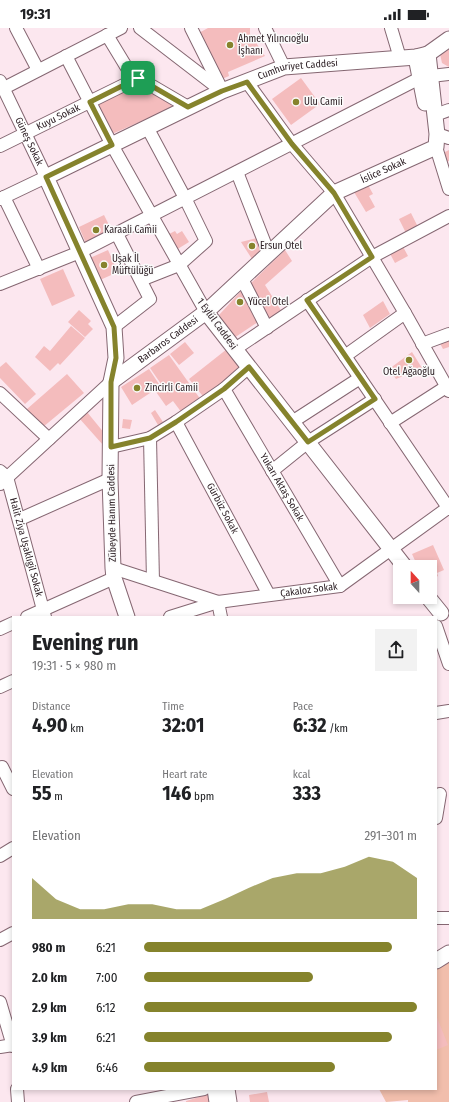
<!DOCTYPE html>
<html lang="en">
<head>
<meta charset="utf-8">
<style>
	:root { --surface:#fff; --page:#f2f2f2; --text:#202124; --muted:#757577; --accent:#85832c }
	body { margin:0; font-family:"Fira Sans Condensed",sans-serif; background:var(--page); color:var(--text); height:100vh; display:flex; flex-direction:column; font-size:15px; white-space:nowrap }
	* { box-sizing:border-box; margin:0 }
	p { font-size:13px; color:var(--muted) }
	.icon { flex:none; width:22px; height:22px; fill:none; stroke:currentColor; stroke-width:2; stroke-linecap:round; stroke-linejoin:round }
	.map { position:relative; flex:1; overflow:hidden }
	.drawer { position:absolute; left:12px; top:588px; width:425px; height:474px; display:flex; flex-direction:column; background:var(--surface); border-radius:0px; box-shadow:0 2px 6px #0003 }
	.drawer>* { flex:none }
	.needle { width:26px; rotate:339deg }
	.tools { position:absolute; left:393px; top:532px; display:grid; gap:8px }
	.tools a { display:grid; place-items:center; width:44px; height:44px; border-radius:0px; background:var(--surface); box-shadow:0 2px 6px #0003; font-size:20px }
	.pin { position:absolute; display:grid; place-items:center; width:34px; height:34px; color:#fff; margin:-17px; border-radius:8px; box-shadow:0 2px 6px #0006 }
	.round { display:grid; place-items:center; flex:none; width:42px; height:42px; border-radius:0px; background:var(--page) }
	.headline { display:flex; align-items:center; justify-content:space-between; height:68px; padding:0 20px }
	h1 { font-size:22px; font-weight:700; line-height:30px }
	.stats { display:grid; grid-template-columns:repeat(3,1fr); gap:6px; height:68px; padding:4px 20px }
	.stats div { display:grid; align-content:center }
	.stats b { font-size:20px; font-weight:700 }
	.stats small { font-size:11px; font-weight:400 }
	.stats p { font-size:11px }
	.chart { height:112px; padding:8px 20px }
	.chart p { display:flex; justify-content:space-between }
	.chart svg { width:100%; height:72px; margin-top:4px; fill:var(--accent); opacity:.7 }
	ul { padding:0 20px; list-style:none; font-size:13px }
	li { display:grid; grid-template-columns:64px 48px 1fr; align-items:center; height:30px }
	li i { height:10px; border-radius:5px; background:var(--accent) }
	.status { display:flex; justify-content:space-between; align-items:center; height:28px; padding:0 20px; background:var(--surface); direction:ltr }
	.status svg { height:11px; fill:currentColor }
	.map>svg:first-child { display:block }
	.green { fill:#f1beac }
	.building { fill:#f4bcbd }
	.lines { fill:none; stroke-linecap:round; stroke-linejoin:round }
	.minor-casing { stroke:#856772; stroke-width:14 }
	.major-casing { stroke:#856772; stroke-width:17 }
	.minor { stroke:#fff; stroke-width:12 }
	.major { stroke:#fff; stroke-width:15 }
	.route-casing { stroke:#fff; stroke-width:8 }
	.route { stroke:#85832c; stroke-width:5 }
	.poi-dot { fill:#85832c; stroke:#fbfbfb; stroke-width:1.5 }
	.labels { text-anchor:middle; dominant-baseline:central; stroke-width:3; stroke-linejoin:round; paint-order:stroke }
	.poi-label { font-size:10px; fill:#2f2227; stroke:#fbfbfb; text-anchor:start }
	.street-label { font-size:10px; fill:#2f2227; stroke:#fbfbfb }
</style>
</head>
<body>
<div class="status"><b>19:31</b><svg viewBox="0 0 49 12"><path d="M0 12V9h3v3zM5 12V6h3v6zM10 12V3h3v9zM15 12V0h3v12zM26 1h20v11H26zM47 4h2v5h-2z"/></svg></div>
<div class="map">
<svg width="449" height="1074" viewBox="0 0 449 1074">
	<rect width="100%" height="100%" fill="#fce7ef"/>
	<!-- green -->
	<path class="green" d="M449,933V1074H408V1072L386,1074L379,1061H436V941Z"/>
	<!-- building -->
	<path class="building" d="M208,0H250V6L265,28L228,44L229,48L222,51L197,6Z
		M449,19V39L442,35L440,26Z
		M301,50L320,76L291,97L272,71Z
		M133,55L171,73L172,80L112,106L96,74Z
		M449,122V133L446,134L443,125Z
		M368,157L373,166L369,168L375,179L366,184L354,164Z
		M411,185L418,199L406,205L399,191Z
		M104,187L113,205L87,218L79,199Z
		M175,203L177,206L182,203L189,214L176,222L167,207Z
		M257,210L262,222L252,231L241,214Z
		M401,215L408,228L395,235L388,222Z
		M108,222L118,244L100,252L90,230Z
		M285,222L292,233L265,257L282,284L270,291L250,256Z
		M63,241L75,268L52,278L40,251Z
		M243,261L258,294L234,310L219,287Z
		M383,273L390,286L370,300L363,287Z
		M79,282L91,293L88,296L93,301L85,309L68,294Z
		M71,298L85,310L60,337L58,335L50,343L35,329L44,318L50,323Z
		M449,306V319L443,321L437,310Z
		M185,314L194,325L179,337L170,326Z
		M227,321L243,341L206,372L189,351Z
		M412,324L422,340L396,351L389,341Z
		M169,327L201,372L182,385L173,373L166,378L154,361L161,356L150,340Z
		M6,334L36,366L25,376L0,350V339Z
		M149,341L159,356L152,360L153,363L132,377L121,359Z
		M67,346L84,365L43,399L27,381Z
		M155,382L163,394L158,397L151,385Z
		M87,384L105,406L103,417L79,390Z
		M123,391L132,392L130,401L122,400Z
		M433,517L444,542L437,545L438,548L430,552V539H418L412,526Z
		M436,987L448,1017L436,1022Z
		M267,1064L269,1074H250L249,1067Z
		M209,1066L211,1074H186V1073Z"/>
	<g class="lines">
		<defs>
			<g id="minor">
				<path d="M16,0L38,42"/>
				<path d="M140,0L222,63"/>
				<path d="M191,0L221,60"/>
				<path d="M265,0L284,39"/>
				<path d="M391,0L400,30"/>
				<path d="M107,7L130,45L188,79"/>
				<path d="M66,28L112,117L206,284"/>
				<path d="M431,48L449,46"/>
				<path id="s1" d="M0,53L46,149L0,171"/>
				<path d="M247,54L292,116L334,165L405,285L449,363"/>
				<path d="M4,60L121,0"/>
				<path d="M435,87L449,82"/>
				<path d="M437,106L449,110"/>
				<path id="s2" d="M0,118L138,50"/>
				<path d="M436,119L449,161"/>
				<path d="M237,144L269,226"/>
				<path d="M4,169L39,241"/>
				<path d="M242,251L267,300"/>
				<path d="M141,252L179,237L206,213L185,170L147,99"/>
				<path d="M0,256L80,224L420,50"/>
				<path d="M307,272L449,481"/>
				<path d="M114,299L150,271L117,206"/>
				<path d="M422,316L449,306"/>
				<path d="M235,321L372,229L449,188"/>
				<path d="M345,328L405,285"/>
				<path id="s3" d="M224,361L340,558"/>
				<path d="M0,365L49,411"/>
				<path id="s4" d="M176,394L269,567"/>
				<path d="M292,394L360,350"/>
				<path d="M390,395L446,359"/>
				<path d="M150,410L153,553"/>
				<path d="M111,419L150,410L176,394L224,361L249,339"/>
				<path id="s5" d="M0,443L7,449L45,589"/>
				<path d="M272,443L308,414L375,371"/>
				<path d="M0,456L111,354"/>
				<path d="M20,491L110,451"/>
				<path d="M113,540L218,574L221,589"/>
				<path d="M27,589L114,550"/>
				<path id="s6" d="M170,589L218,574L340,558L449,479"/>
				<path d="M436,598L449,636"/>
				<path d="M0,601L13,595"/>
				<path d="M0,659L13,653"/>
				<path d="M436,685L449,683"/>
				<path d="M2,739L13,761"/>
				<path d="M436,790L440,766"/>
				<path d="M0,828L13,820"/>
				<path d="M436,890H449"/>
				<path d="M0,912L13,905"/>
				<path d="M0,974L13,1018"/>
				<path d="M0,1019L13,1017"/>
				<path d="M17,1061L18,1074"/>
				<path d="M136,1074L204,1061"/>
			</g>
			<g id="major">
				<path d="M416,29L425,75"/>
				<path d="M206,284L405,539"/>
				<path id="s7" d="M111,354L206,284L334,165L436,119L437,106L428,26"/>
				<path d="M428,569L441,585"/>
				<path id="s8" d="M127,589L114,550L113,540L110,451L111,354L116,330L114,299L46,149L222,63L284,39L416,29L428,26L449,11"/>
				<path d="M436,933L449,925"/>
				<path d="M215,1061L217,1074"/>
				<path d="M227,1061L229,1074"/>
			</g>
		</defs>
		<!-- minor casing -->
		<use href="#minor" class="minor-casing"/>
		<!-- major casing -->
		<use href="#major" class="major-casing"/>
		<!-- minor -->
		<use href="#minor" class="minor"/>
		<!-- major -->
		<use href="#major" class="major"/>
	</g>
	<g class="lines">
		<defs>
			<path id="route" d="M138,50L188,79L222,63L247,54L292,116L334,165L372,229L307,272L375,371L308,414L249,339L224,361L176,394L150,410L111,419V354L116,330L114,299L46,149L112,117L90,74Z"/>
		</defs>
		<!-- route casing -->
		<use href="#route" class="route-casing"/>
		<!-- route -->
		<use href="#route" class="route"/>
	</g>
	<!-- markers -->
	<g class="poi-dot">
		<circle cx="230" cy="17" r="4"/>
		<circle cx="296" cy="74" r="4"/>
		<circle cx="96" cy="202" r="4"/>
		<circle cx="252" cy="218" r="4"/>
		<circle cx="104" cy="237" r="4"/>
		<circle cx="240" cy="274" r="4"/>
		<circle cx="409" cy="332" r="4"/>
		<circle cx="137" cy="360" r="4"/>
	</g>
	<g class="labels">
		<!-- poi labels -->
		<g class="poi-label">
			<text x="238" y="11">Ahmet Yılıncıoğlu<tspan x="238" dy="12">İşhanı</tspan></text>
			<text x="304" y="74">Ulu Camii</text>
			<text x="104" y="202">Karaali Camii</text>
			<text x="260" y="218">Ersun Otel</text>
			<text x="112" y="231">Uşak İl<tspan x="112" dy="12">Müftülüğü</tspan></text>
			<text x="248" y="274">Yücel Otel</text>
			<text x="409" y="344" text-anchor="middle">Otel Ağaoğlu</text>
			<text x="145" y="360">Zincirli Camii</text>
		</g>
		<!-- street labels -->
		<g class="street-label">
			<text stroke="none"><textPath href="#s8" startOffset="733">Cumhuriyet Caddesi</textPath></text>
			<text stroke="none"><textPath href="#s2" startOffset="65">Kuyu Sokak</textPath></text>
			<text stroke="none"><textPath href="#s1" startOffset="67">Güneş Sokak</textPath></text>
			<text stroke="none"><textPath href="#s7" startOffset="347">İslice Sokak</textPath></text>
			<text transform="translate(217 296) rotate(54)">1 Eylül Caddesi</text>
			<text stroke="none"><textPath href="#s7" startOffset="71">Barbaros Caddesi</textPath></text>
			<text stroke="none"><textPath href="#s3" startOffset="114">Yukarı Aktaş Sokak</textPath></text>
			<text stroke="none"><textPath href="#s4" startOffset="98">Gürbüz Sokak</textPath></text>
			<text transform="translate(112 485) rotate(-91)">Zübeyde Hanım Caddesi</text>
			<text stroke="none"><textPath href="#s5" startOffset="82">Halit Ziya Uşaklıgil Sokak</textPath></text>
			<text stroke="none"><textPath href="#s6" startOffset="142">Çakaloz Sokak</textPath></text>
		</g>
	</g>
</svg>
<div class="tools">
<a><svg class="needle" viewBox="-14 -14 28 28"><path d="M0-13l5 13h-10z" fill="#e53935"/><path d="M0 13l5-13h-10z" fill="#757577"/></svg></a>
</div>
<div class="pin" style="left:138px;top:50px;background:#1e9e55"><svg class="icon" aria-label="arrive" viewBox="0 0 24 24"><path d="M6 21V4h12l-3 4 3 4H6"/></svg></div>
<section class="drawer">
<div class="headline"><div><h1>Evening run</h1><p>19:31 · 5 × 980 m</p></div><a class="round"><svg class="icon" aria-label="share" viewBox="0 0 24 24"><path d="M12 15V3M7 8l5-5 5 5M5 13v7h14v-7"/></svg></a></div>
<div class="stats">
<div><p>Distance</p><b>4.90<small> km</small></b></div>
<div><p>Time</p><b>32:01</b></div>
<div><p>Pace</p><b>6:32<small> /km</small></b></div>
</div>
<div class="stats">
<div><p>Elevation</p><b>55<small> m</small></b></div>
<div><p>Heart rate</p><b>146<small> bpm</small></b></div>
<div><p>kcal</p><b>333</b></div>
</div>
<div class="chart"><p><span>Elevation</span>291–301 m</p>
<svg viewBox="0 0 160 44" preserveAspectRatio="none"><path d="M0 44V19L10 32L20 38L30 38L40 35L50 35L60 38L70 38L80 32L90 25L100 19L110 16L120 16L130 12L140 6L150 9L160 19V44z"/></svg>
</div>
<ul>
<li><b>980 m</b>6:21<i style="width:91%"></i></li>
<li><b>2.0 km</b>7:00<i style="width:62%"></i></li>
<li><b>2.9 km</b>6:12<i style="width:100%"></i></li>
<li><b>3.9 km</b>6:21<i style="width:91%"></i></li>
<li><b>4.9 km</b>6:46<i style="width:70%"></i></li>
</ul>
</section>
</div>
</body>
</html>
